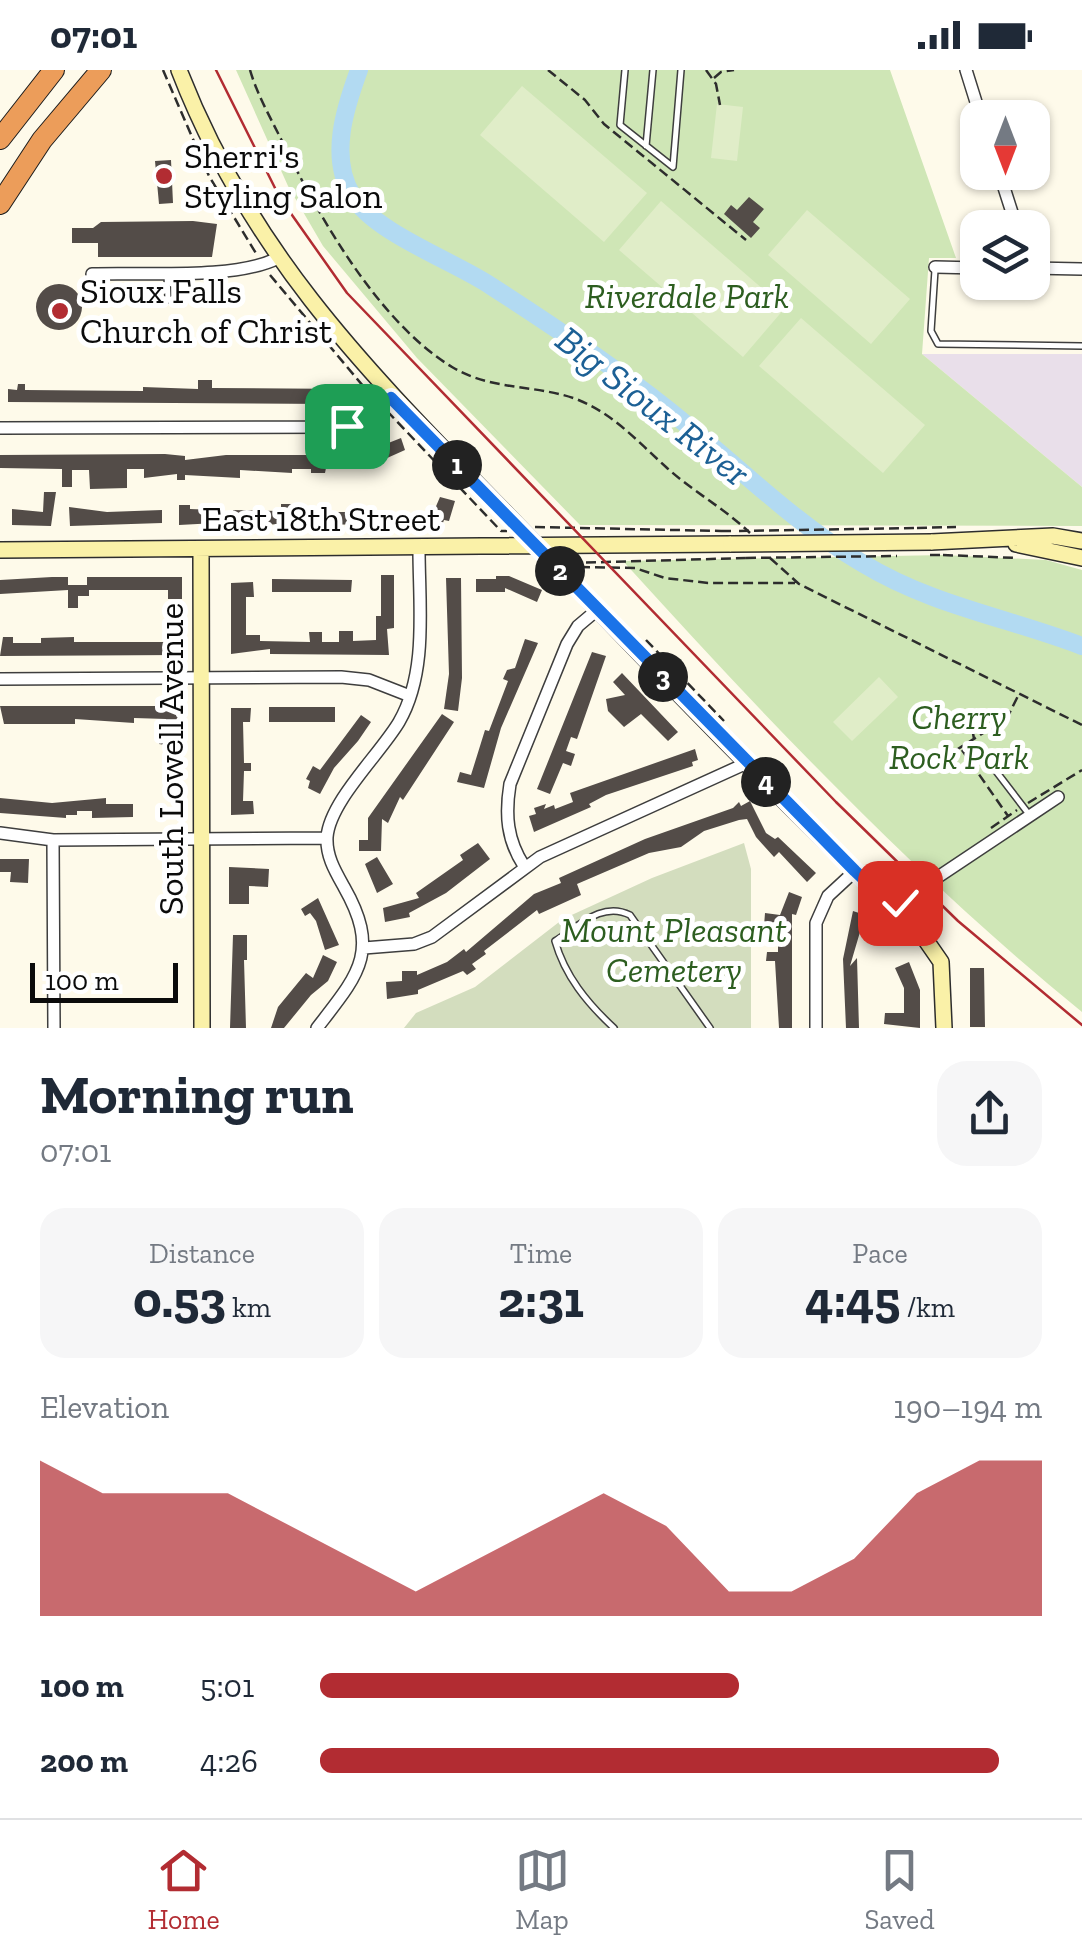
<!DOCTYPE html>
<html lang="en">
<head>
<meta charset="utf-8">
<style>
	:root { --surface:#fff; --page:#f6f6f7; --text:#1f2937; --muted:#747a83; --line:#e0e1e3; --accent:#b22c32 }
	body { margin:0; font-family:"Zilla Slab",serif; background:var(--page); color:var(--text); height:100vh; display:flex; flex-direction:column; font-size:38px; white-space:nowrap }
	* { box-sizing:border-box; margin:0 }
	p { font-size:32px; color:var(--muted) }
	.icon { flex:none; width:55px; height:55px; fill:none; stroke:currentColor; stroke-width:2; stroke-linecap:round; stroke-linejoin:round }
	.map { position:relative; height:958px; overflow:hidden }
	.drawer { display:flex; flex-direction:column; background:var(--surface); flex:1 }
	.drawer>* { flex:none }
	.needle { width:65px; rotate:180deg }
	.tools { position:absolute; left:960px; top:30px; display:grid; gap:20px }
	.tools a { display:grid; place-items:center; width:90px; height:90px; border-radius:20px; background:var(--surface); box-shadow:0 2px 8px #0004; font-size:50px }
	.scale { position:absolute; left:30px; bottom:25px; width:148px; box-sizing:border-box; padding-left:10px; border:5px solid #0b0b0b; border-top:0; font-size:28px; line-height:35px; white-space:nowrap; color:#0b0b0b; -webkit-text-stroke:8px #fff; paint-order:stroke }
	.pin { position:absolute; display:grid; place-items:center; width:85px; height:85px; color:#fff; margin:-42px; border-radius:20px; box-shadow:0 5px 15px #0006 }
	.km { position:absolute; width:50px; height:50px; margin:-25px; border-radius:50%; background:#222; color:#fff; font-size:28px; line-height:50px; text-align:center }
	.round { display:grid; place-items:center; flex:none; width:105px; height:105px; border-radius:30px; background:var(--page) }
	.summary { display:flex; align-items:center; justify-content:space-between; height:170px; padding:0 40px }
	h1 { font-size:55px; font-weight:700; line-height:75px }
	.figures { display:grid; grid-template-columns:repeat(3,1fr); gap:15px; height:170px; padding:10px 40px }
	.figures div { display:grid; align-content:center; border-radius:25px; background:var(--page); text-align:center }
	.figures b { font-size:50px; font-weight:700 }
	.figures small { font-size:28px; font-weight:400 }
	.figures p { font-size:28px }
	.chart { height:280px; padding:20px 40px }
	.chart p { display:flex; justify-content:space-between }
	.chart svg { width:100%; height:180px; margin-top:10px; fill:var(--accent); opacity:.7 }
	ul { padding:0 40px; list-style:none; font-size:32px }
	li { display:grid; grid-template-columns:160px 120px 1fr; align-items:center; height:75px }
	li i { height:25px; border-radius:12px; background:var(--accent) }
	.status { display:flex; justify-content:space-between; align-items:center; height:70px; padding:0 50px; background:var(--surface); direction:ltr }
	.status svg { height:28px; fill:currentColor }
	.tabs { display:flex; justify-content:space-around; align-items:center; height:140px; border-top:2px solid var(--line); background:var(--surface); font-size:28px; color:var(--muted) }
	.tabs a { display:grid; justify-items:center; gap:5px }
	.tabs .selected { color:var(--accent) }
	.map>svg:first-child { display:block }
	.industrial { fill:#e9dfea }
	.green { fill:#cfe6b6 }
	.cemetery { fill:#d3ddbe }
	.pitch { fill:#e0edc8 }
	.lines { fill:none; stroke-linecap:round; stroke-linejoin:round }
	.stream { stroke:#3d8ec5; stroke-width:2.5 }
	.river { stroke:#b2daf2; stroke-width:18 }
	.building { fill:#534c48 }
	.lane-casing { stroke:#3e3e3e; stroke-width:8 }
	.street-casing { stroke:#3e3e3e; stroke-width:14 }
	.secondary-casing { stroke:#2d2d2d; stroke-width:18 }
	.highway-casing { stroke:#1c1c1c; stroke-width:22 }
	.path { stroke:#2d2d2d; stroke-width:2.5; stroke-dasharray:10 5; stroke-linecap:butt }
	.lane { stroke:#fff; stroke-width:5 }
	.street { stroke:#fff; stroke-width:11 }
	.secondary { stroke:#faf1a8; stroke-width:15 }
	.highway { stroke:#ec9d5a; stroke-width:20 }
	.rail { stroke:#b22c32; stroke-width:2.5 }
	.secondary-bridge-casing { stroke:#2d2d2d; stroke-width:18; stroke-linecap:butt }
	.path-bridge { stroke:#2d2d2d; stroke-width:2.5; stroke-dasharray:10 5; stroke-linecap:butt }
	.secondary-bridge { stroke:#faf1a8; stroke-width:15 }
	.route-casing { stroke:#fff; stroke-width:20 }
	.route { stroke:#1a73e8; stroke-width:12 }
	.poi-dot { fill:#b22c32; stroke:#fff; stroke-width:4 }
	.labels { text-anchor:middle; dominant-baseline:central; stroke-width:10; stroke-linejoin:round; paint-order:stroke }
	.poi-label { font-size:35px; fill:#0b0b0b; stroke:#fff; text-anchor:start }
	.park-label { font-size:35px; font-style:italic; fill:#2d5e20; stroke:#fff }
	.street-label { font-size:35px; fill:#0b0b0b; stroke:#fff }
	.water-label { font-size:38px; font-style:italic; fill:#1c6095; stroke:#fff }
</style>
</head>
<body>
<div class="status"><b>07:01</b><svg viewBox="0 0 49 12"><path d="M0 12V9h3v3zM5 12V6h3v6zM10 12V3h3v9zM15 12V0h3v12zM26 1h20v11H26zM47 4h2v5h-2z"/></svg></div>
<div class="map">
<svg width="1082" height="958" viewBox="0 0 1082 958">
	<rect width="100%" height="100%" fill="#fefaea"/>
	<!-- industrial -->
	<path class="industrial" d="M922,284H1082V417Z"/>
	<!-- green -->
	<path class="green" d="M236,0H890L956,188H929L922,284L1082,417V456L580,455L417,288L323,176L288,116Z
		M943,485L1046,490L1082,500V942C915,806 767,650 623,491Z"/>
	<!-- cemetery -->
	<path class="cemetery" d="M744,773L751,799V958H404L416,943L475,917L563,849L652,808Z"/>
	<!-- pitch -->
	<path class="pitch" d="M522,16L647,123L604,172L480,65Z
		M717,34L743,37L737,91L711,88Z
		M661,131L785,238L743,287L619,180Z
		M807,140L910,229L871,274L768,185Z
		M801,248L925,355L883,403L759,296Z
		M879,607L898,627L852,671L833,652Z"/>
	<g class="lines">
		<!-- stream -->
		<path class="stream" d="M357,0L359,1"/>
		<!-- river -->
		<path class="river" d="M359,0C345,38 329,87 352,125C374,163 454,191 491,216C550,254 610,294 666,338C732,390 789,450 862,493C933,536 1006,547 1082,576"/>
	</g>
	<!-- building -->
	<path class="building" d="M171,90L173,133L159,134L155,91Z
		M749,127L764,139L753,152L760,158L751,168L724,144L731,135L737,140Z
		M193,151L217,154L212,187H98V173H72V158H93L101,152Z
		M36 237a23 23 0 1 1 46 0a23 23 0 1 1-46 0Z
		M198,310H212V318L352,319L353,327L342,328V334H328L8,332V319L17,320L18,314H25V320L143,321V317L198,319Z
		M401,368L405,380L367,397L326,398L325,403H311V399H292V403L240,400V408L185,405V410H177V404L144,408V399H127V418L90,419L89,400H72V417H62V399L0,398V385L165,384L185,386V390L226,385H358Z
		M44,422H56L51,456L12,455V439L43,442Z
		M440,427L455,431L449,451L444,450L441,458L428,455Z
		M281,434H296L297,454L234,455L233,440L281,441Z
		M179,435H190V439L216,440V453L179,455Z
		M69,437L107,442L162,440V453L70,456Z
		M313,437H330V442H370V455L313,454Z
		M381,505H394V558L387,559L389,585L270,584V579L231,584V513L253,512L254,527H246V565H260V571L310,572L309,562H322V572H339V561H353V571L376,570V546H381Z
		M496,506H509L542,520L537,532L505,518V522H476V509H496Z
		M52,507H68V515H87V507H182V529H168V520H89V526H78V538H68V520L0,524V510Z
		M446,508H461L462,608L458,641L444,639L449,604Z
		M272,509L352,510L351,522H272Z
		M178,564V585L0,586L3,567H13V573H41V568L74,567V572H163V565Z
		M525,569L538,573L501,658L484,718L457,712L460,702L471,705L485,660L489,661L508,611L503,609L507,600L515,598Z
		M592,582L606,586L577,669L571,667L566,681L575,684L571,696L563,693L550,724L537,719Z
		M622,603L678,662L668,671L641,644L624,657L608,641L606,629L625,625L613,612Z
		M0,636H178L179,716H166L165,675L159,674V667H165L166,649L134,648V653L75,649V654H4Z
		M269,637H335V652H269Z
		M231,638H251L250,652H243L244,693H251V701H244L243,731H253L254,744L231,745Z
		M442,644L454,652L403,730L400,727L388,753L382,749L381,781H359V770H368V748Z
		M361,645L371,652L358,671L334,698L320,724L308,718L310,711L306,709L313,696L320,700Z
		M695,679L698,690L692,692L693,696L606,725L589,734L591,737L534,762L529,746L536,744L534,738L546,734L544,739L554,735L555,739L573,732L570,723Z
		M0,728L52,733L106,728V734H133V747L92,748V741H77V745H66V748L0,743Z
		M750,731L766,763L775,769L778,767L816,803L807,812L779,782L774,787L756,767L747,749L739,750L704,761L681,777L649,783L577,814L581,825L539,844L537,840L484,881L486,884L472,894L476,899L467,905L463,901L418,920V924L387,929L386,912L402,911V901H417V905L447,892L464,879L466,882L534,824L561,813L559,808L645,769L733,738L739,732L741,736Z
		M478,773L490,789L446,823L409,843L410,847L385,852L383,838L419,828L416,823L463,790L460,785Z
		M377,787L393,814L377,823L365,794Z
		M0,789H29L28,813L10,812L11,802H0Z
		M229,797L269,799L268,817L249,816V834H229Z
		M789,822L802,827L796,845L792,844V958H779L775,891H766L767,882H778V857L764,856L765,843L780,845Z
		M318,828L339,875L325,880L316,851L310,843L305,846L301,839Z
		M853,841L865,845L850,896L857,888L859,958H846L843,889Z
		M233,865H247V890H244L246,958H230Z
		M323,885L337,892L328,911L311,925L284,958H271L278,937L306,903L313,908Z
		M909,892L920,920V958L884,954L885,943H904V918L895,898Z
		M970,898H984L985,957H970Z"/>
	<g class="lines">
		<defs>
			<path id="lane" d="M625,0L620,55L673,97L681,0
				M646,76L653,0
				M935,200L931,261L938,274L1082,276
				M167,204L168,230
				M979,679L1028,743
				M614,958C587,933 565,906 555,871C579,856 602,831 630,845L710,958"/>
			<path id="street" d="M966,0L981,48
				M999,102L1017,158
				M935,197L978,198
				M1032,198L1082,199
				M92,204C143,202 235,210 278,188
				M0,358L334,357L360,350L391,328
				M0,609L341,607L369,610L410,626
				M0,763L53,770L327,768
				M53,770L54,958
				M524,796C507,770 505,745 510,714L567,574L578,556L597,540
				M893,837L1058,727
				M364,878L414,874L432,867L540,787L747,693
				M317,958C358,905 381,882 344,817C335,801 326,786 327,767C330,731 380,684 399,652C428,602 419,535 419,480
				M816,958V853L828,826L855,801"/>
			<path id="secondary" d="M179,0C258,204 394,326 540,479C665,611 791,741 923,866L941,892L944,958
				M931,472L1053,466L1082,471
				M1016,474L1082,488
				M0,480L731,474
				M201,480L202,958"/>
			<path id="highway" d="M0,69L54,0
				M0,134L42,70L101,0"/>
		</defs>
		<!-- lane casing -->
		<use href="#lane" class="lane-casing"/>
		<!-- street casing -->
		<use href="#street" class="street-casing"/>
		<!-- secondary casing -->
		<use href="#secondary" class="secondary-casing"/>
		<!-- highway casing -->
		<use href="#highway" class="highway-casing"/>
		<!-- path -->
		<path class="path" d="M163,0L209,106L257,185
			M250,0C257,24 270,47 281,69C318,145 378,252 452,297C492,321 534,314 576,329C613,343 638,372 666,397C692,421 724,438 750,463
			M548,0L585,30L604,54L746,170
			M706,0L716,14L720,35
			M714,8L721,2L734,0
			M270,205L374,329
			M387,341L501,461H507
			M535,457L721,461
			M917,458L956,457
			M943,485L1017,488
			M770,488L799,514L1082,655
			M569,489L575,497L635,498L665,508L708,513H795
			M571,493L746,488
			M646,570L724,651
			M970,645L974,669
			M962,680L1008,746
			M942,689L1007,648L1018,626
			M1028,733L1082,700
			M991,758L1017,740"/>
		<!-- lane -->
		<use href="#lane" class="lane"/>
		<!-- street -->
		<use href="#street" class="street"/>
		<!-- secondary -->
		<use href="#secondary" class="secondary"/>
		<!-- highway -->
		<use href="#highway" class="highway"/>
		<!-- rail -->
		<path class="rail" d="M216,0L280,128L347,223L836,732L958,851L1082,955"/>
		<defs>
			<path id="secondary-bridge" d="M731,474L931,472"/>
		</defs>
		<!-- secondary-bridge casing -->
		<use href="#secondary-bridge" class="secondary-bridge-casing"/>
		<!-- path-bridge -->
		<path class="path-bridge" d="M721,461H731
			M739,461L917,458
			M930,485H943
			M746,488L897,486"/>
		<!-- secondary-bridge -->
		<use href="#secondary-bridge" class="secondary-bridge"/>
	</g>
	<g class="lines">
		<defs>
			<path id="route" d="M347,356L391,328L855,801L893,837L900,833"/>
		</defs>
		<!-- route casing -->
		<use href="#route" class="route-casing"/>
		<!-- route -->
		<use href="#route" class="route"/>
	</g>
	<!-- markers -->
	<g class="poi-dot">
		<circle cx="164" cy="106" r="10"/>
		<circle cx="60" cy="241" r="10"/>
	</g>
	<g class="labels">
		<!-- poi labels -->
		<g class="poi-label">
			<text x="184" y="86">Sherri's<tspan x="184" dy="40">Styling Salon</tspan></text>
			<text x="80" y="221">Sioux Falls<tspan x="80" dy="40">Church of Christ</tspan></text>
		</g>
		<!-- park labels -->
		<g class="park-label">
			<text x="687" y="226">Riverdale Park</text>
			<text x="959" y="647">Cherry<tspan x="959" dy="40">Rock Park</tspan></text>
			<text x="674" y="860">Mount Pleasant<tspan x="674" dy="40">Cemetery</tspan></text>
		</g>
		<!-- street labels -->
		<g class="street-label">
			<text x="321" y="449">East 18th Street</text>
			<text transform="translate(171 689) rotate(-90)">South Lowell Avenue</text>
		</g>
		<!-- water labels -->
		<g class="water-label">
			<text transform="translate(653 336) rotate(38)">Big Sioux River</text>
		</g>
	</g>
</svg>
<div class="tools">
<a><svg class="needle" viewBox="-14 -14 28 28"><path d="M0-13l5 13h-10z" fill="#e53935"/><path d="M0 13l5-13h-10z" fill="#747a83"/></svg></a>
<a><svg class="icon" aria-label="layers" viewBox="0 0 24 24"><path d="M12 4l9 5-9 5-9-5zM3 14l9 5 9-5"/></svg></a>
</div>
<div class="scale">100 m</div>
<div class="pin" style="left:347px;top:356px;background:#1e9e55"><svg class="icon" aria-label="arrive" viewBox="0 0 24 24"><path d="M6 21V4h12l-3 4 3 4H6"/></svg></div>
<div class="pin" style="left:900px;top:833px;background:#d93025"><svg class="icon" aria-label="check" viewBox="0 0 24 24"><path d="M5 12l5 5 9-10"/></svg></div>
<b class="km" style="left:457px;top:395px">1</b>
<b class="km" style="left:560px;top:501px">2</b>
<b class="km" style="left:663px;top:607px">3</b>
<b class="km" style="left:766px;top:712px">4</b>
</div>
<section class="drawer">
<div class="summary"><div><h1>Morning run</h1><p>07:01</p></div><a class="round"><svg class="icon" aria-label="share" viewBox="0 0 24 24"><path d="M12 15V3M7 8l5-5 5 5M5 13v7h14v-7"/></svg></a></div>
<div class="figures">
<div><p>Distance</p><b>0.53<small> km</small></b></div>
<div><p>Time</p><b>2:31</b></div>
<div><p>Pace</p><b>4:45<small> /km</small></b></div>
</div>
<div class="chart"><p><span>Elevation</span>190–194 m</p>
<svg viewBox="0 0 160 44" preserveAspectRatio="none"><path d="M0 44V6L10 14L20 14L30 14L40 22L50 30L60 38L70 30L80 22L90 14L100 22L110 38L120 38L130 30L140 14L150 6L160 6V44z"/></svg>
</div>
<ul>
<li><b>100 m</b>5:01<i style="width:58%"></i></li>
<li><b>200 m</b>4:26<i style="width:94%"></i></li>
</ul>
</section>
<nav class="tabs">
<a class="selected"><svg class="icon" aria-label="home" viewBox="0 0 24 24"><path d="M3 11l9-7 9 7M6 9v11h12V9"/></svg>Home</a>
<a><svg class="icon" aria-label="map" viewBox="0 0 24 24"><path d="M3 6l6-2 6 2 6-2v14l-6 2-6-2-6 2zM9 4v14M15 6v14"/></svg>Map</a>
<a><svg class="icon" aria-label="saved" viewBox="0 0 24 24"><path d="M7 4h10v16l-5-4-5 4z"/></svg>Saved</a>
</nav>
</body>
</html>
